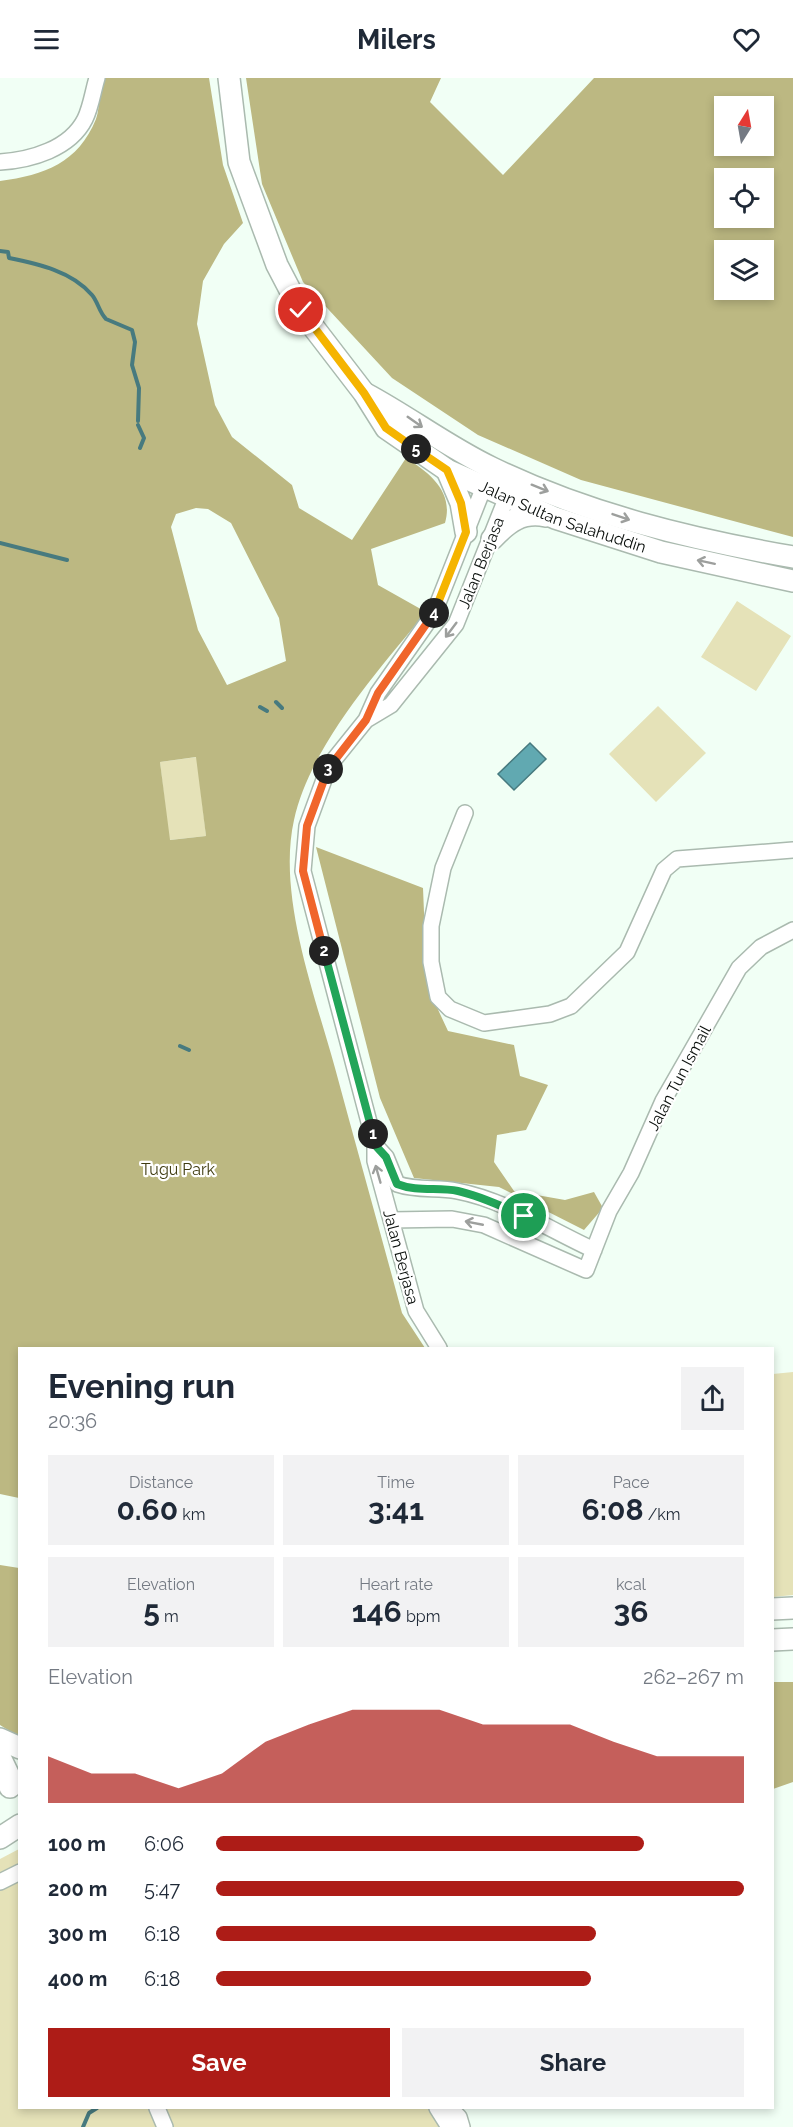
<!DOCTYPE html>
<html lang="en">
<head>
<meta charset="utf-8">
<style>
	:root { --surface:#fff; --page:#f2f2f3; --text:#1f2937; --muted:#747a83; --accent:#ad1c17 }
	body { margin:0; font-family:Raleway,sans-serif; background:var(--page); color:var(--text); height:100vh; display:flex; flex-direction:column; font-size:22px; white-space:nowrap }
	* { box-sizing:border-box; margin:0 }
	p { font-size:20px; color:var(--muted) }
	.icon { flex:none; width:33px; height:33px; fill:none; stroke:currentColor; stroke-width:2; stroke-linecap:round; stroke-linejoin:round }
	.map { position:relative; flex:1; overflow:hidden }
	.details { position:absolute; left:18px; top:1269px; width:756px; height:762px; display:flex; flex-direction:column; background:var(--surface); border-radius:0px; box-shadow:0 3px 9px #0003 }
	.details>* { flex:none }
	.needle { width:39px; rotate:11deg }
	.tools { position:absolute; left:714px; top:18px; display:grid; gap:12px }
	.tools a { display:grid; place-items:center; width:60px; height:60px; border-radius:0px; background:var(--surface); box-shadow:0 3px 9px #0003; font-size:30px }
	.pin { position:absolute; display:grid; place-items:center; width:51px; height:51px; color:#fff; margin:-26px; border:3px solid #fff; border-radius:50%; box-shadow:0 2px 6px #0007 }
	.km { position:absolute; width:30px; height:30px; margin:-15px; border-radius:50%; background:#222; color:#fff; font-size:16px; line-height:30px; text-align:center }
	.round { display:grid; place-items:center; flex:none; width:63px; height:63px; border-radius:0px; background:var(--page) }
	.headline { display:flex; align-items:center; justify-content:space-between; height:102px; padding:0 30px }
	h1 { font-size:33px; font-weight:700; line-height:45px }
	.metrics { display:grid; grid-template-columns:repeat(3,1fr); gap:9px; height:102px; padding:6px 30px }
	.metrics div { display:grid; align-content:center; border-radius:0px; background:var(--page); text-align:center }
	.metrics b { font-size:30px; font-weight:700 }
	.metrics small { font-size:16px; font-weight:400 }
	.metrics p { font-size:16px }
	.chart { height:168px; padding:12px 30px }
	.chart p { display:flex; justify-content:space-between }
	.chart svg { width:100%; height:108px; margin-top:6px; fill:var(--accent); opacity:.7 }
	.action { display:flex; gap:12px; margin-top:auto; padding:12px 30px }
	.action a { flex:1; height:69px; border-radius:0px; background:var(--accent); color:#fff; font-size:24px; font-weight:700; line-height:69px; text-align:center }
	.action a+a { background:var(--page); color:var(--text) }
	ul { padding:0 30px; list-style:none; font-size:20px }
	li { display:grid; grid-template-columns:96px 72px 1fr; align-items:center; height:45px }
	li i { height:15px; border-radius:8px; background:var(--accent) }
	header { display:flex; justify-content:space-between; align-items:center; height:78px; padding:0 30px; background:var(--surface); font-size:27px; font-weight:700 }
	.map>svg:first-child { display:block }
	.green { fill:#e5e2b8 }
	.forest { fill:#bcb882; fill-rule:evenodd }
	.water { fill:#61a9b1; stroke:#477a7f; stroke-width:1.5 }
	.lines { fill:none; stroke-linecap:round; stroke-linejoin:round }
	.stream { stroke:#477a7f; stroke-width:4 }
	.street-casing { stroke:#aabaaf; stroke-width:18 }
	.secondary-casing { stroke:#aabaaf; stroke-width:24 }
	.street { stroke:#fff; stroke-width:15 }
	.secondary { stroke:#fff; stroke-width:21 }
	.oneway { stroke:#9d9f9d }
	.split-1-casing { stroke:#fff; stroke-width:12 }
	.split-2-casing { stroke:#fff; stroke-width:12 }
	.split-3-casing { stroke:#fff; stroke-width:12 }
	.split-4-casing { stroke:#fff; stroke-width:12 }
	.split-5-casing { stroke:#fff; stroke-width:12 }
	.split-6-casing { stroke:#fff; stroke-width:12 }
	.split-1 { stroke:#22a559; stroke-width:8 }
	.split-2 { stroke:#22a559; stroke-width:8 }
	.split-3 { stroke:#f0652b; stroke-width:8 }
	.split-4 { stroke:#f0652b; stroke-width:8 }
	.split-5 { stroke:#f5b400; stroke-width:8 }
	.split-6 { stroke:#f5b400; stroke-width:8 }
	.labels { text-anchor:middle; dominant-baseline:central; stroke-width:4.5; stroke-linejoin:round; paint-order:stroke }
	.street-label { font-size:16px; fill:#090e0b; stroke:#fff }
	.park-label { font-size:16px; fill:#3f3b10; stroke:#fff }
</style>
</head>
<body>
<header><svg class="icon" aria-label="menu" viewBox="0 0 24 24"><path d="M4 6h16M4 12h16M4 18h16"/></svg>Milers<svg class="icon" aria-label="heart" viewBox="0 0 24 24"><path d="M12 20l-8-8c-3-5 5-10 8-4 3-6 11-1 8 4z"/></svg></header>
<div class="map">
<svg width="793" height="2049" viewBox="0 0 793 2049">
	<rect width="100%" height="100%" fill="#f1fff5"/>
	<!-- green -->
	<path class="green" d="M737,523L791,558L756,613L701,579Z
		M658,628L706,675L656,724L609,676Z
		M197,679L206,758L169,762L160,684Z
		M793,1294V1517L773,1519V1296Z
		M19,1771L20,2030H428L441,2049H0V1781Z"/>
	<!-- forest -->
	<path class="forest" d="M105,0H209L223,87L243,145L224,166L203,203L197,246L215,327L232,359L292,407L299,430L352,462L406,380C430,395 454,414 445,445L371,471L378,507L426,534C379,592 310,668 294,742C277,818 315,917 335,990C357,1072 380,1153 402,1235L425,1270H20L19,1420L0,1416V103C45,97 78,85 96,41C101,28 97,11 105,0ZM196,430L208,431L231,445L279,540L286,583L227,607L198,552L171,449L176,436ZM196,679L206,758L170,762L160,684Z
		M246,0H441L430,24L503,97L594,0H793V459L581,402L478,357L392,300L303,204L262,106ZM764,28V68H724V28ZM764,100V140H724V100ZM724,172H764V212H724Z
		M316,769L423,810L427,908L448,953L514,967L520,998L548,1007L526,1052L497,1057L494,1084L514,1113L565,1122L594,1114L603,1130L584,1152L499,1109L414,1100L380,1020Z
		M0,1487L19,1490V1659L0,1647Z
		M773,1604H793V1704L773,1711Z"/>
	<!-- water -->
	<path class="water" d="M530,665L546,681L514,712L498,696Z"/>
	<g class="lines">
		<!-- stream -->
		<path class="stream" d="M0,173L8,174L9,180C38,186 72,193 92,217C98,224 99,234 106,241L132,252L135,264L132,287L139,310L138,343
			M138,347L144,360L140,370
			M0,465L67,482
			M276,624L282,630
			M260,629L267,633
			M180,968L189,972
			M83,2049L89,2035L97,2030"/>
		<defs>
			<path id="street" d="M0,84C31,82 70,71 85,41C91,29 93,13 97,0
				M366,642L391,627L456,546L510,411
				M465,735L443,790L431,848V884L438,919L450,931L484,945L550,936L571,928L627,874L664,792L677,781L793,772
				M375,1067L386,1079L397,1106C417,1113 437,1109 457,1113C505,1122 550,1152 594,1172
				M391,1142L452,1141L484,1147L586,1192L609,1133L631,1095L663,1023L739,890L761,869L793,852
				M439,1270L416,1233L375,1083V1067L303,793L307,748L329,688L366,642L378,615L434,535L487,401
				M0,1804L20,1794
				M157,2030L165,2049
				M437,2030L449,2049
				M450,2030L459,2039L462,2049"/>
			<g id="secondary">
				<path id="s1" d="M229,0L239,84L277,187L301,233L364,315L386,350L447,392L555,440L661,474L793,503"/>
				<path d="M366,316C409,339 448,369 492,390C587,436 690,461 793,479"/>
				<path d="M447,392L461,425L466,454"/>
				<path d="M492,461C508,444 522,433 546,438"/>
				<path d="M772,1531L793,1530"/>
				<path d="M772,1562L793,1561"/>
				<path d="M0,1661L20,1670"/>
				<path d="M0,1679L10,1700V1709"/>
				<path d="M0,1760L20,1747"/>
			</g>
		</defs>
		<!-- street casing -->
		<use href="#street" class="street-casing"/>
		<!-- secondary casing -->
		<use href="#secondary" class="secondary-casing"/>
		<!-- street -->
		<use href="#street" class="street"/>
		<!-- secondary -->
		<use href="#secondary" class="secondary"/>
	</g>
	<!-- one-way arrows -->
	<defs><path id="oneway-shaft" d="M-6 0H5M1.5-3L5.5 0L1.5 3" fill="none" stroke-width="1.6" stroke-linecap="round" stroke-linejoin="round" transform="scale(1.5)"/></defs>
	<g class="oneway">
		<use href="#oneway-shaft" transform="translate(415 344) rotate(35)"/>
		<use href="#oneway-shaft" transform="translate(540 410) rotate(22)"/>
		<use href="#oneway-shaft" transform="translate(621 439) rotate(19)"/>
		<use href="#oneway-shaft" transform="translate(706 484) rotate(-168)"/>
		<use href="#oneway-shaft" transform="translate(451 552) rotate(127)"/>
		<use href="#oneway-shaft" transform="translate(378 1096) rotate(-106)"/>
		<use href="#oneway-shaft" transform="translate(474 1145) rotate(-169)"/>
	</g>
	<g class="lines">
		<defs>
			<path id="split-1" d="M373,1056L375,1067L386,1079L397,1106C417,1114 438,1109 458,1113C481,1118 503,1129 524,1138"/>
			<path id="split-2" d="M324,873L373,1056"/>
			<path id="split-3" d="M324,873L303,793L307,748L328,691"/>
			<path id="split-4" d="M328,691L366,642L378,615L434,535"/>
			<path id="split-5" d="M416,371L447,392L461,425L466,454L434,535"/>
			<path id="split-6" d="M301,232L364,315L386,350L416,371"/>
		</defs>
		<!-- split-1 casing -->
		<use href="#split-1" class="split-1-casing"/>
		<!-- split-2 casing -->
		<use href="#split-2" class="split-2-casing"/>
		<!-- split-3 casing -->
		<use href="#split-3" class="split-3-casing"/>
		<!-- split-4 casing -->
		<use href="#split-4" class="split-4-casing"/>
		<!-- split-5 casing -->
		<use href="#split-5" class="split-5-casing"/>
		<!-- split-6 casing -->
		<use href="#split-6" class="split-6-casing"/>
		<!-- split-1 -->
		<use href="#split-1" class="split-1"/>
		<!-- split-2 -->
		<use href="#split-2" class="split-2"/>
		<!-- split-3 -->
		<use href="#split-3" class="split-3"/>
		<!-- split-4 -->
		<use href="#split-4" class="split-4"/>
		<!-- split-5 -->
		<use href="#split-5" class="split-5"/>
		<!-- split-6 -->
		<use href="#split-6" class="split-6"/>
	</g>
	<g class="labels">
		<!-- street labels -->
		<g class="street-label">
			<text stroke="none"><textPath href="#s1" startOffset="590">Jalan Sultan Salahuddin</textPath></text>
			<text transform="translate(481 485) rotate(-68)">Jalan Berjasa</text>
			<text transform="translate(679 1000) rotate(-62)">Jalan Tun Ismail</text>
			<text transform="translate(401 1179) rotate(75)">Jalan Berjasa</text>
		</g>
		<!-- park labels -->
		<g class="park-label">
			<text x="178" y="1091">Tugu Park</text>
		</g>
	</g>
</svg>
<div class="tools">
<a><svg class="needle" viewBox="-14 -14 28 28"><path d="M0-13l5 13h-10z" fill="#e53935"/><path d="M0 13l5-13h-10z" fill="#747a83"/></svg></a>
<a><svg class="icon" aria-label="locate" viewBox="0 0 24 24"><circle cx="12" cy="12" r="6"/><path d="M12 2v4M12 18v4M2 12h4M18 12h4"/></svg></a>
<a><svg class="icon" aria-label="layers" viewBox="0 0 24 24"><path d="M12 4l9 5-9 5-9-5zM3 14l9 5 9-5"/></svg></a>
</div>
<div class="pin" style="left:524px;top:1138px;background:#1e9e55"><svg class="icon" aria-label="arrive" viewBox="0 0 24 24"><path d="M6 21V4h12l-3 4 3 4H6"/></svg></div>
<div class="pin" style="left:301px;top:232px;background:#d93025"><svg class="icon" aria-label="check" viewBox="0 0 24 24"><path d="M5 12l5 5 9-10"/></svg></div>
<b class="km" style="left:373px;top:1056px">1</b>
<b class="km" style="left:324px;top:873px">2</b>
<b class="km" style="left:328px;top:691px">3</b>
<b class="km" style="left:434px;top:535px">4</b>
<b class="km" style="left:416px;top:371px">5</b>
<section class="details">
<div class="headline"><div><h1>Evening run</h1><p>20:36</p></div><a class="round"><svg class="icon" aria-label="share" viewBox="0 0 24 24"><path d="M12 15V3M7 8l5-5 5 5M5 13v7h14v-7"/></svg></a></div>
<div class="metrics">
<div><p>Distance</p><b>0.60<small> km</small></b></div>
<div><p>Time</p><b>3:41</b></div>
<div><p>Pace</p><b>6:08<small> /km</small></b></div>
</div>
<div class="metrics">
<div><p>Elevation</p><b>5<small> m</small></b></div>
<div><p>Heart rate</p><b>146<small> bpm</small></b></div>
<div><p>kcal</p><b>36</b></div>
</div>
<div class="chart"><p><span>Elevation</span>262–267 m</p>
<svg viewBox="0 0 160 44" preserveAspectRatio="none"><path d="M0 44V25L10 32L20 32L30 38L40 32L50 19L60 12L70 6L80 6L90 6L100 12L110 12L120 12L130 19L140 25L150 25L160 25V44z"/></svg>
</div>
<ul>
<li><b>100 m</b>6:06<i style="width:81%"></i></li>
<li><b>200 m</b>5:47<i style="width:100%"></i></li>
<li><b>300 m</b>6:18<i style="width:72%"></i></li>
<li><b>400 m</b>6:18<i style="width:71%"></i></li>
</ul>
<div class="action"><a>Save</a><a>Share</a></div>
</section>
</div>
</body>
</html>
